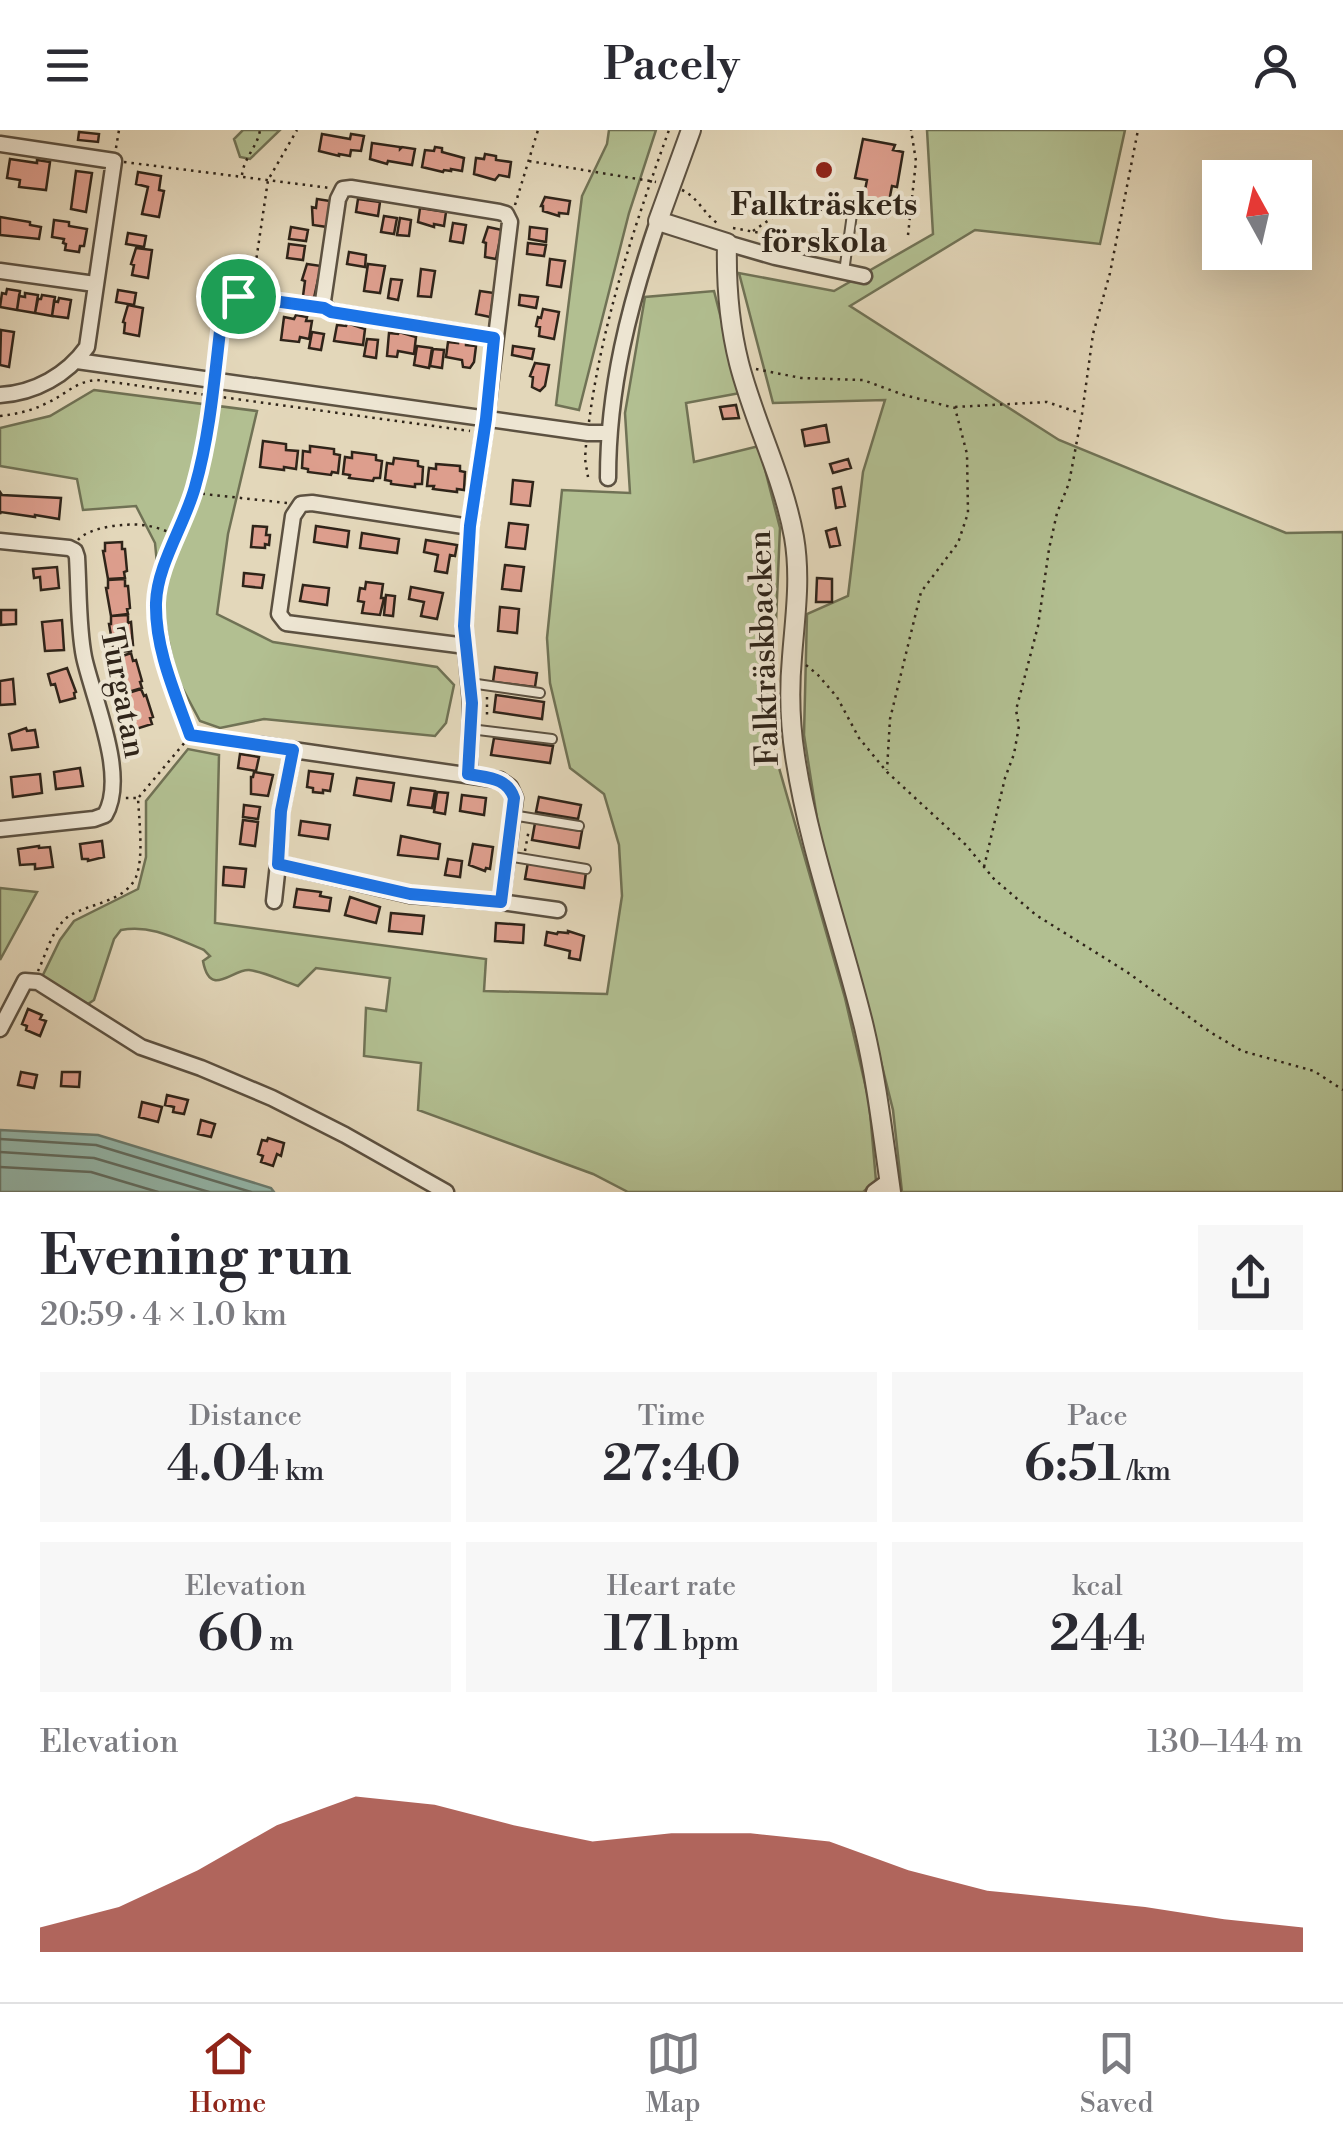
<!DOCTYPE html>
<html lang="en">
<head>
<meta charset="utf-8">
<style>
	:root { --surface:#fff; --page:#f7f7f7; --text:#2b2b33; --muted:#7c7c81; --line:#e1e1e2; --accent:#8f2418 }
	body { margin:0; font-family:"Libre Bodoni",serif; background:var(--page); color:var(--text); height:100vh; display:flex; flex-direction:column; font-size:38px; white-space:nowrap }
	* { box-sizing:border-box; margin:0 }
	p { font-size:32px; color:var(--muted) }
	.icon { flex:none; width:55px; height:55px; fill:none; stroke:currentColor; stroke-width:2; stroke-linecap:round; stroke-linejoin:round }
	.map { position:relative; height:1062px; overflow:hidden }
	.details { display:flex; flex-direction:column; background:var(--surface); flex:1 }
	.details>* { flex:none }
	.needle { width:65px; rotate:352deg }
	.buttons { position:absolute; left:1202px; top:30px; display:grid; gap:20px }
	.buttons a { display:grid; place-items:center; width:110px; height:110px; border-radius:0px; background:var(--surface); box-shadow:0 10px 40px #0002; font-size:50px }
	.pin { position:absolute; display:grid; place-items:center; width:85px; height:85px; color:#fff; margin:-42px; border:5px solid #fff; border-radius:50%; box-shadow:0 2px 10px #0007 }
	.round { display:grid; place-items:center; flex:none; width:105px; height:105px; border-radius:0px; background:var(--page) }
	.summary { display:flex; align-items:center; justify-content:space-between; height:170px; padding:0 40px }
	h1 { font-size:55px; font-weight:600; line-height:75px }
	.metrics { display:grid; grid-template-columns:repeat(3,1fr); gap:15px; height:170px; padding:10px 40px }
	.metrics div { display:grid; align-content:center; border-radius:0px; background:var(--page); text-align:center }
	.metrics b { font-size:50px; font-weight:600 }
	.metrics small { font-size:28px; font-weight:400 }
	.metrics p { font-size:28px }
	.chart { height:280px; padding:20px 40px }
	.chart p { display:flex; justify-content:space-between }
	.chart svg { width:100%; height:180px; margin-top:10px; fill:var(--accent); opacity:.7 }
	header { display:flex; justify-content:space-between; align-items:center; height:130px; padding:0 40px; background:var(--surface); font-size:45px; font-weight:600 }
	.dock { display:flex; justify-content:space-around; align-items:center; height:140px; border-top:2px solid var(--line); background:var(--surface); font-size:28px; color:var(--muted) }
	.dock a { display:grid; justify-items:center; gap:5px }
	.dock .active { color:var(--accent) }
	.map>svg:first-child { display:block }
	.green { fill:#b2bf91; stroke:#707255; stroke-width:2.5 }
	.water { fill:#95baae; stroke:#6c7e72; stroke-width:2.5 }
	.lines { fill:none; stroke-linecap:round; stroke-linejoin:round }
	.shore { stroke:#626f64; stroke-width:2.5 }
	.building { fill:#dd9e8d; stroke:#2f2419; stroke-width:2.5 }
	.service-casing { stroke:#5c5141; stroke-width:12 }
	.minor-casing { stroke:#5c5141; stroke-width:19 }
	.tertiary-casing { stroke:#5c5141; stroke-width:22 }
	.path { stroke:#2f2419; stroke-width:2.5; stroke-dasharray:2.5 5; stroke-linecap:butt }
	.service { stroke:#ede5d2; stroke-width:8 }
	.minor { stroke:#ede5d2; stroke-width:14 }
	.tertiary { stroke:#ede5d2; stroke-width:18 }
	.route-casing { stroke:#fff; stroke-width:20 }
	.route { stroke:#1a73e8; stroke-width:12 }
	.poi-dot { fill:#8f2418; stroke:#ede5d2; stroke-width:4 }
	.labels { text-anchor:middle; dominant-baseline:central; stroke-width:8; stroke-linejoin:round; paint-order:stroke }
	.poi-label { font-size:32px; font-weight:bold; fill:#2f2419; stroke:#ede5d2 }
	.street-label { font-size:32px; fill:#2f2419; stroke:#ede5d2 }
</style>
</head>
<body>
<header><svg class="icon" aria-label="menu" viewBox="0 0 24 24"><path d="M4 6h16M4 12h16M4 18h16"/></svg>Pacely<svg class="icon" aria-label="person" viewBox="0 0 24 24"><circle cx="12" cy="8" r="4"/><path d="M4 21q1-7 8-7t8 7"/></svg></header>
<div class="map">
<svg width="1343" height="1062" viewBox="0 0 1343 1062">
	<rect width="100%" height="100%" fill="#e3d7ba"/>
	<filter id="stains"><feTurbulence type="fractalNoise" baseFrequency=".002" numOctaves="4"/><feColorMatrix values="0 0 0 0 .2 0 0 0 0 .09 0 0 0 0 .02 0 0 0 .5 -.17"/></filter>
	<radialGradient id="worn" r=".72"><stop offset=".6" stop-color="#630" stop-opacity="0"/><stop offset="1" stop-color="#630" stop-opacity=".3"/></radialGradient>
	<!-- green -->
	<path class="green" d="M243,0H280L250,29L240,27L234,9Z
		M609,0H656L629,83L579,280L556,275L582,66L607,14Z
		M927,0H1125L1100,114L975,100L850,176L1059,310L1286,403L1343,402V1062H902L893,980L863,860L823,727L804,605L807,484L848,466L863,342L885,270L773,273L739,143L834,161L933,104Z
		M714,161L740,263L686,273L694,332L759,316L780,398L771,610L845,868L869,971L876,1051L863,1062H628L593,1044L418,980L421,933L364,926L366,878L386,881L390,848L316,838L298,856C282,851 265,842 249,840C232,839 210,869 203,831L210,826L204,820C177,809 151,794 121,800L114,809L94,870L88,874L41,849L60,810L74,791L138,759L146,727V671L188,619L219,625L215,793L486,829L484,861L607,864L622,766L619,715L604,664L570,638L550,553L547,508L562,360L630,363L625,283L645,167Z
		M94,260L257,281L228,404L217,484L273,512L437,537L454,555L446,593L435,606L264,589L220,598L200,591L176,546L161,475L155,413L136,376L83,380L77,349L0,336V298L50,286Z
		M0,758L37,762L0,830Z"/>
	<!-- water -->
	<path class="water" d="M0,1000L98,1005L271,1058L274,1062H0Z"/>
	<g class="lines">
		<!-- shore -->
		<path class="shore" d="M0,1009L96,1015L251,1062
			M0,1022L94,1028L209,1062
			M0,1037L91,1042L158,1062"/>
	</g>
	<!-- building -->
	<path class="building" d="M79,2L99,4L98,12L78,10Z
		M322,4L350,9L351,4L364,6L361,21L351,20L350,26L339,24V26L319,21Z
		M863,9L895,15L893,20L903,22L897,57L892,56L886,87L854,81L858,64L864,65L867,50L855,48Z
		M372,13L400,17V19L402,17L415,19L412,35L388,31L387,34L370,29Z
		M435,17L442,18V22L464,28L462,41L451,39V41L444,40L443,42L422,37L425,20L434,21Z
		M485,24L496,26V30L511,32L509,47L499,45L495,50L474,44L476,28L484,29Z
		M10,29L37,33V30L50,32L46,60L19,57L20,50L7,48Z
		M76,41L92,43L86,82L71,79Z
		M138,42L161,46L159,60L164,61L159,87L142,84L148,57L136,54Z
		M545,67L570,71L568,84L559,83V86L543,81V76H541Z
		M317,69L330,71L327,97L313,95L312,77L316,78Z
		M358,69L380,72L378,86L356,82Z
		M420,78L446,82L444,96L434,94V97L418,92Z
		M384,86L397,88L394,104L381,102Z
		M0,87L30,92V95L41,97L39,109L0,105Z
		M400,88L411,90L409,106L397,105Z
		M54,90L69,92V96L87,99L84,116H80L79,122L65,120L66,114L63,113L64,109L52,107Z
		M453,93L466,95L463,113L450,111Z
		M291,97L308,100L306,111L289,109Z
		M488,97L502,100L496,129L485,127L486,113L483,112Z
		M530,97L547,99L546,112L529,109Z
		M128,103L146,106L144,117L126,114Z
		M528,113L546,115L544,126L527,124Z
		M289,114L305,116L303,130L287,128Z
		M136,118L152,120L148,148L132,145L134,135L131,134Z
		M349,122L366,125L365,137L347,134Z
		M550,129L565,131L561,157L547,155Z
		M307,134L321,136L314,168L303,166L305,151L302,150Z
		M368,134L385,136L380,163L364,161Z
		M421,139L435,141L431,167L418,166Z
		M391,149L402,150L398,170L388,168Z
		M7,159L20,161L17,180L0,177L2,163L6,164Z
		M118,160L136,163L134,175L116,172Z
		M480,161L494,163L490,187L476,184Z
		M25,163L38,165L35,183L17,180L19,166L25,167Z
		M42,165L55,167L52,186L35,183L38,169H41Z
		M520,165L538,167L536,178L519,175Z
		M59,168L71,170L68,188L52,186L54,171L58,172Z
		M128,175L143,178L139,206L124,203L125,193L123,192Z
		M543,179L559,182L554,209L539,206L540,197L536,196L538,187L541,188Z
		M296,185L307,187L306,191H312L309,209L300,207L299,212L281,210L284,187L294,189Z
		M347,193L365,199L363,215L334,211L337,195L346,196Z
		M1,200L14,202L9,237L0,235Z
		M312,202L324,204L321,220L309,218Z
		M399,202L416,207L414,224L398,221L397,227L387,226L389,203L398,204Z
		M367,209L378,210L376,228L364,226Z
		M458,210L466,211V215L476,216L474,232L470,238L463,237L462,230L446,227L448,212L458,213Z
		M417,216L432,218L429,238L414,235Z
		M513,216L534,219L532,229L512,225Z
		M433,219L444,220L442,238L430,236Z
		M535,233L549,235L545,256L540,261L532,257L533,247L530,246Z
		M736,275L739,288L723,289L720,277Z
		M826,295L829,312L805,316L802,300Z
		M263,311L286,314V320L298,321L296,339L284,337V340L260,337Z
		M310,316L334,319V324L340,325L338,343L332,342L331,345L308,342V339L302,338L303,321L310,322Z
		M352,322L376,325V330L382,331L380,348H374L373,351L349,348L350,345L343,344L345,327L352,328Z
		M394,328L418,331V336L423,337L422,354H415V357L391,354V351L385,350L387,333L393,334Z
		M848,329L851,338L833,343L830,334Z
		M436,334L460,336V341L465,342L464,360L457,359V362L433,359L434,356H427L429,338L436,339Z
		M513,350L533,352L530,376L511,374Z
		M841,357L845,376L836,378L833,359Z
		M0,362L2,365L61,368L59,389L35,385V387L1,382L0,384Z
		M509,393L528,395L525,419L506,417Z
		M253,396L267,397L266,405H270L269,415L265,414V418L251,417Z
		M316,396L349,401L347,417L314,412Z
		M836,398L840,415L830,417L826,401Z
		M362,403L399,409L397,423L360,418Z
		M426,410L457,415L455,426L450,425L447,443L435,441L438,425L424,422Z
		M122,412V419H125L127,441L124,442L125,448L108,449L103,421H105V413Z
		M505,435L524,437L521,461L502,459Z
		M57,437L59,458L41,460L40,447L34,448L33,439Z
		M244,443L264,445L262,458L243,456Z
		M817,448L832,449V472H816Z
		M125,449V456H128L130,478L127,479L128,484L111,486L106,458H108V450Z
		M366,452L383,454L381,468H384L380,485L362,483L364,472L358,471L360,458L365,459Z
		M303,455L329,458L327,475L300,471Z
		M411,457L443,463L437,489L421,486L424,472L409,469Z
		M386,465L395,466L393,486L384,485Z
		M500,477L519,479L517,503L498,501Z
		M1,480H16V494L1,495Z
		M128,485V493L131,492L133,515H130L131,521L114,522L109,494H111V486Z
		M62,490L64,520L45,521L42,492Z
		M131,523L133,531L136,530L142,551L140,552L142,558L125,563L115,537L117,536L114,529Z
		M495,537L537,543L535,557L493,552Z
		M67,538L76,562L74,563L75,568L60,572L55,554L51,555L48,544Z
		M13,549L15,574L0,575V551Z
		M141,559L144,566L146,565L153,587L150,588L152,594L136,599L126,572H127L125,564Z
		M496,565L544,572L542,589L494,582Z
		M26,598L27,601L35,600L38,617L12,620L9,604Z
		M494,608L553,616L550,633L491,625Z
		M240,624L259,627L256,641L238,638Z
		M80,638L83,656L56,659L54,642Z
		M309,641L333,644L330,661L323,660V663L313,662V658L307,657Z
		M254,642L273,645L268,666L251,664V647H253Z
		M40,644L42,663L13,667L11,647Z
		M357,648L394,653L391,671L354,665Z
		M411,658L435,661L432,678L408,675Z
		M437,662L448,663L445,684L434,682Z
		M462,665L486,668L484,685L460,681Z
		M539,667L581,675L578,689L536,682Z
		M244,675L260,677L258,689L243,687Z
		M243,690L258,692L255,716L240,714Z
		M301,691L330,695L328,709L299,705Z
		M535,693L582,701L579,718L532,710Z
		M401,706L440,714L438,729L398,725Z
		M102,711L104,727L88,731V729H82L80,714Z
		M473,714L493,717L490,739L486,738L485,741L469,735Z
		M39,716V718L50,717L53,737L35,739V734L20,735L18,719Z
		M448,729L462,731L460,747L445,745Z
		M528,732L586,742L584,758L525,749Z
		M224,737L246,739L244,757L223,755Z
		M297,759L321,762L320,766L331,768L329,781L294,777Z
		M350,767L380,777L376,793L345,785Z
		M391,783L424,786L422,804L389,801Z
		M496,793L524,795L523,813L495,811Z
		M568,801L584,806L580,830L569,828L570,821L545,815L547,802L557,804L558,802L568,803Z
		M28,879L42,885L40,889L46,891L40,906L26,900L27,896L22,894Z
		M21,942L37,945L34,958L18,955Z
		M62,942H80L79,957L61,956Z
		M167,965L188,970L184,984L173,982L174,977L165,975Z
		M142,972L162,977L158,992L139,987Z
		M201,990L215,994L211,1007L198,1004Z
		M268,1008L284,1013L281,1026L277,1024L273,1036L261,1032L263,1026L258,1024L262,1010L267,1011Z"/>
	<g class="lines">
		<defs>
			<path id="service" d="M844,142L852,84
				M470,553L540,563
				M470,599L552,609
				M512,685L579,696
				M507,726L586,739"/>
			<path id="minor" d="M0,14L114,31L87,217C67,245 35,263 0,265
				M727,113L775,127L864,146
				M0,141L95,154
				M77,231L588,303H608
				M608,348C608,257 629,176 658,91
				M0,411L69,418L75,421L77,427C79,459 78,497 84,527C93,569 128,646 105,685L94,689L0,699
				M466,516L286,493L279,484L293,386L301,374L312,373L470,397
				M261,615L293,620
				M293,620L500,650L510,657L515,668L501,772L410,765L278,734L281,681Z
				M469,644L471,573L464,496L470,397L486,289L510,92L506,84L499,82L351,58L343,59L338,69L323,171L325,177L331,182L494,208
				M274,771L278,734
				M501,772L558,780
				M0,899L25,851L38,852L141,917L201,938L272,968L345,1005L446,1062
				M874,1062L889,1051"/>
			<path id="tertiary" d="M691,0L658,91L727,113C726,154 729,193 739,233C754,292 783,346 794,407C801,448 795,487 792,527C789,560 790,594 795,626C809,719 842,806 864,897C877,952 883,1007 891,1062"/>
		</defs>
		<!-- service casing -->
		<use href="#service" class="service-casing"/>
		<!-- minor casing -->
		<use href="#minor" class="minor-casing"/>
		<!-- tertiary casing -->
		<use href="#tertiary" class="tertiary-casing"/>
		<!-- path -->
		<path class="path" d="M116,18L119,0
			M529,31L656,52
			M124,32L330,58
			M242,45C244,27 258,16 260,0
			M682,60C699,68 705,86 720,95
			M515,75L538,0
			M733,98L838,117
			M753,101L791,75L841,85
			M908,105L916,31L911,0
			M856,120L868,123
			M251,165L268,50L297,0
			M215,238C217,223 217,186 225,175C237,158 291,172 310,175
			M756,239L801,248L863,250L904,265L955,278L967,324L968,383L958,413L921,462L890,589L887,640
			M955,277L1047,272L1080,283
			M0,286C17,284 31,281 47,273C65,265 76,251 97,250L470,301
			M589,292C602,192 635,94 669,0
			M586,315L585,329L588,347
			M195,363L287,373
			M78,410C89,397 125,393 142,395C153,396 164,400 174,404
			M806,535L818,545L837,567L859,608L887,642L966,715L994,749L1036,785L1127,842L1210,902L1242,921L1314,941L1343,960
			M487,567V589
			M191,605C175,563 154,518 156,472C157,437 182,397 193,364C204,332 207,298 212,265
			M192,605L249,613
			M139,667L191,605
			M525,721L529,699
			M984,737L1005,648L1014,624L1019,596L1016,580L1038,496L1049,419L1057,383L1069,353L1082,284L1093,204L1110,143L1138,0
			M38,841C46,824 53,797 69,786C90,773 125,772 136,747C144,727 139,690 138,668H123"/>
		<!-- service -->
		<use href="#service" class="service"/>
		<!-- minor -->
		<use href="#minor" class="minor"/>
		<!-- tertiary -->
		<use href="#tertiary" class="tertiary"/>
	</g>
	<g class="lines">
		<defs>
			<path id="route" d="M238,166L324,178L331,182L494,208L486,289L470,396L464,496L472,573L468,644C488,648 507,647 514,668L501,772L410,764L278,734L281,681L293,620L190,605C175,563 155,519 156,473C157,435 185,394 195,357C211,301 215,241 222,184L224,175Z"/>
		</defs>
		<!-- route casing -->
		<use href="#route" class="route-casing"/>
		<!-- route -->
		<use href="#route" class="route"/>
	</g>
	<!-- markers -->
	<circle class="poi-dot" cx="824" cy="40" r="10"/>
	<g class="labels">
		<!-- poi labels -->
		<g class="poi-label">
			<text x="824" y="75">Falkträskets<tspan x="824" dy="37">förskola</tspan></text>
		</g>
		<!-- street labels -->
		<g class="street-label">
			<text transform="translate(764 518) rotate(-92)">Falkträskbacken</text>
			<text transform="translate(123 563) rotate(79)">Turgatan</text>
		</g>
	</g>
	<rect width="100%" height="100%" filter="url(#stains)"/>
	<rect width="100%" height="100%" fill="url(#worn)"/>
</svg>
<div class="buttons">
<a><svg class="needle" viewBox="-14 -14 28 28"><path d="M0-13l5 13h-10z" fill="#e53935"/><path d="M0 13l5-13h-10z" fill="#7c7c81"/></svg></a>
</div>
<div class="pin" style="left:238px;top:166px;background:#1e9e55"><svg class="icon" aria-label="arrive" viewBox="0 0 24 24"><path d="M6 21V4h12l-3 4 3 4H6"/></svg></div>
</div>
<section class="details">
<div class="summary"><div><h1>Evening run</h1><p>20:59 · 4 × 1.0 km</p></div><a class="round"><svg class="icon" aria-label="share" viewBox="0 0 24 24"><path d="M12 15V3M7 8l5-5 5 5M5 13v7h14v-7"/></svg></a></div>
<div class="metrics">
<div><p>Distance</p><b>4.04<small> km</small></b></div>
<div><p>Time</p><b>27:40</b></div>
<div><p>Pace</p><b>6:51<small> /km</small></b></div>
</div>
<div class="metrics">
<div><p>Elevation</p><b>60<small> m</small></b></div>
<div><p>Heart rate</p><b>171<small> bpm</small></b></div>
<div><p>kcal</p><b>244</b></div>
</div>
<div class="chart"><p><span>Elevation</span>130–144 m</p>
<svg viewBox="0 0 160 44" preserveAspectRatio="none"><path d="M0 44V38L10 33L20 24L30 13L40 6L50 8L60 13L70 17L80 15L90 15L100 17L110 24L120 29L130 31L140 33L150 36L160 38V44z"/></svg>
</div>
</section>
<nav class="dock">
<a class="active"><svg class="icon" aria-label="home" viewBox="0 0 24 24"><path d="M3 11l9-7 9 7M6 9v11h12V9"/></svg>Home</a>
<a><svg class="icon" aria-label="map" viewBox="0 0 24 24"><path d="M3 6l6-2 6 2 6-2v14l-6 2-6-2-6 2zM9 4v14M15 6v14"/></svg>Map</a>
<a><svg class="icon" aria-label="saved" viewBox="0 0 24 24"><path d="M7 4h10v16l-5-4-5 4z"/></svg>Saved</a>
</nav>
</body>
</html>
